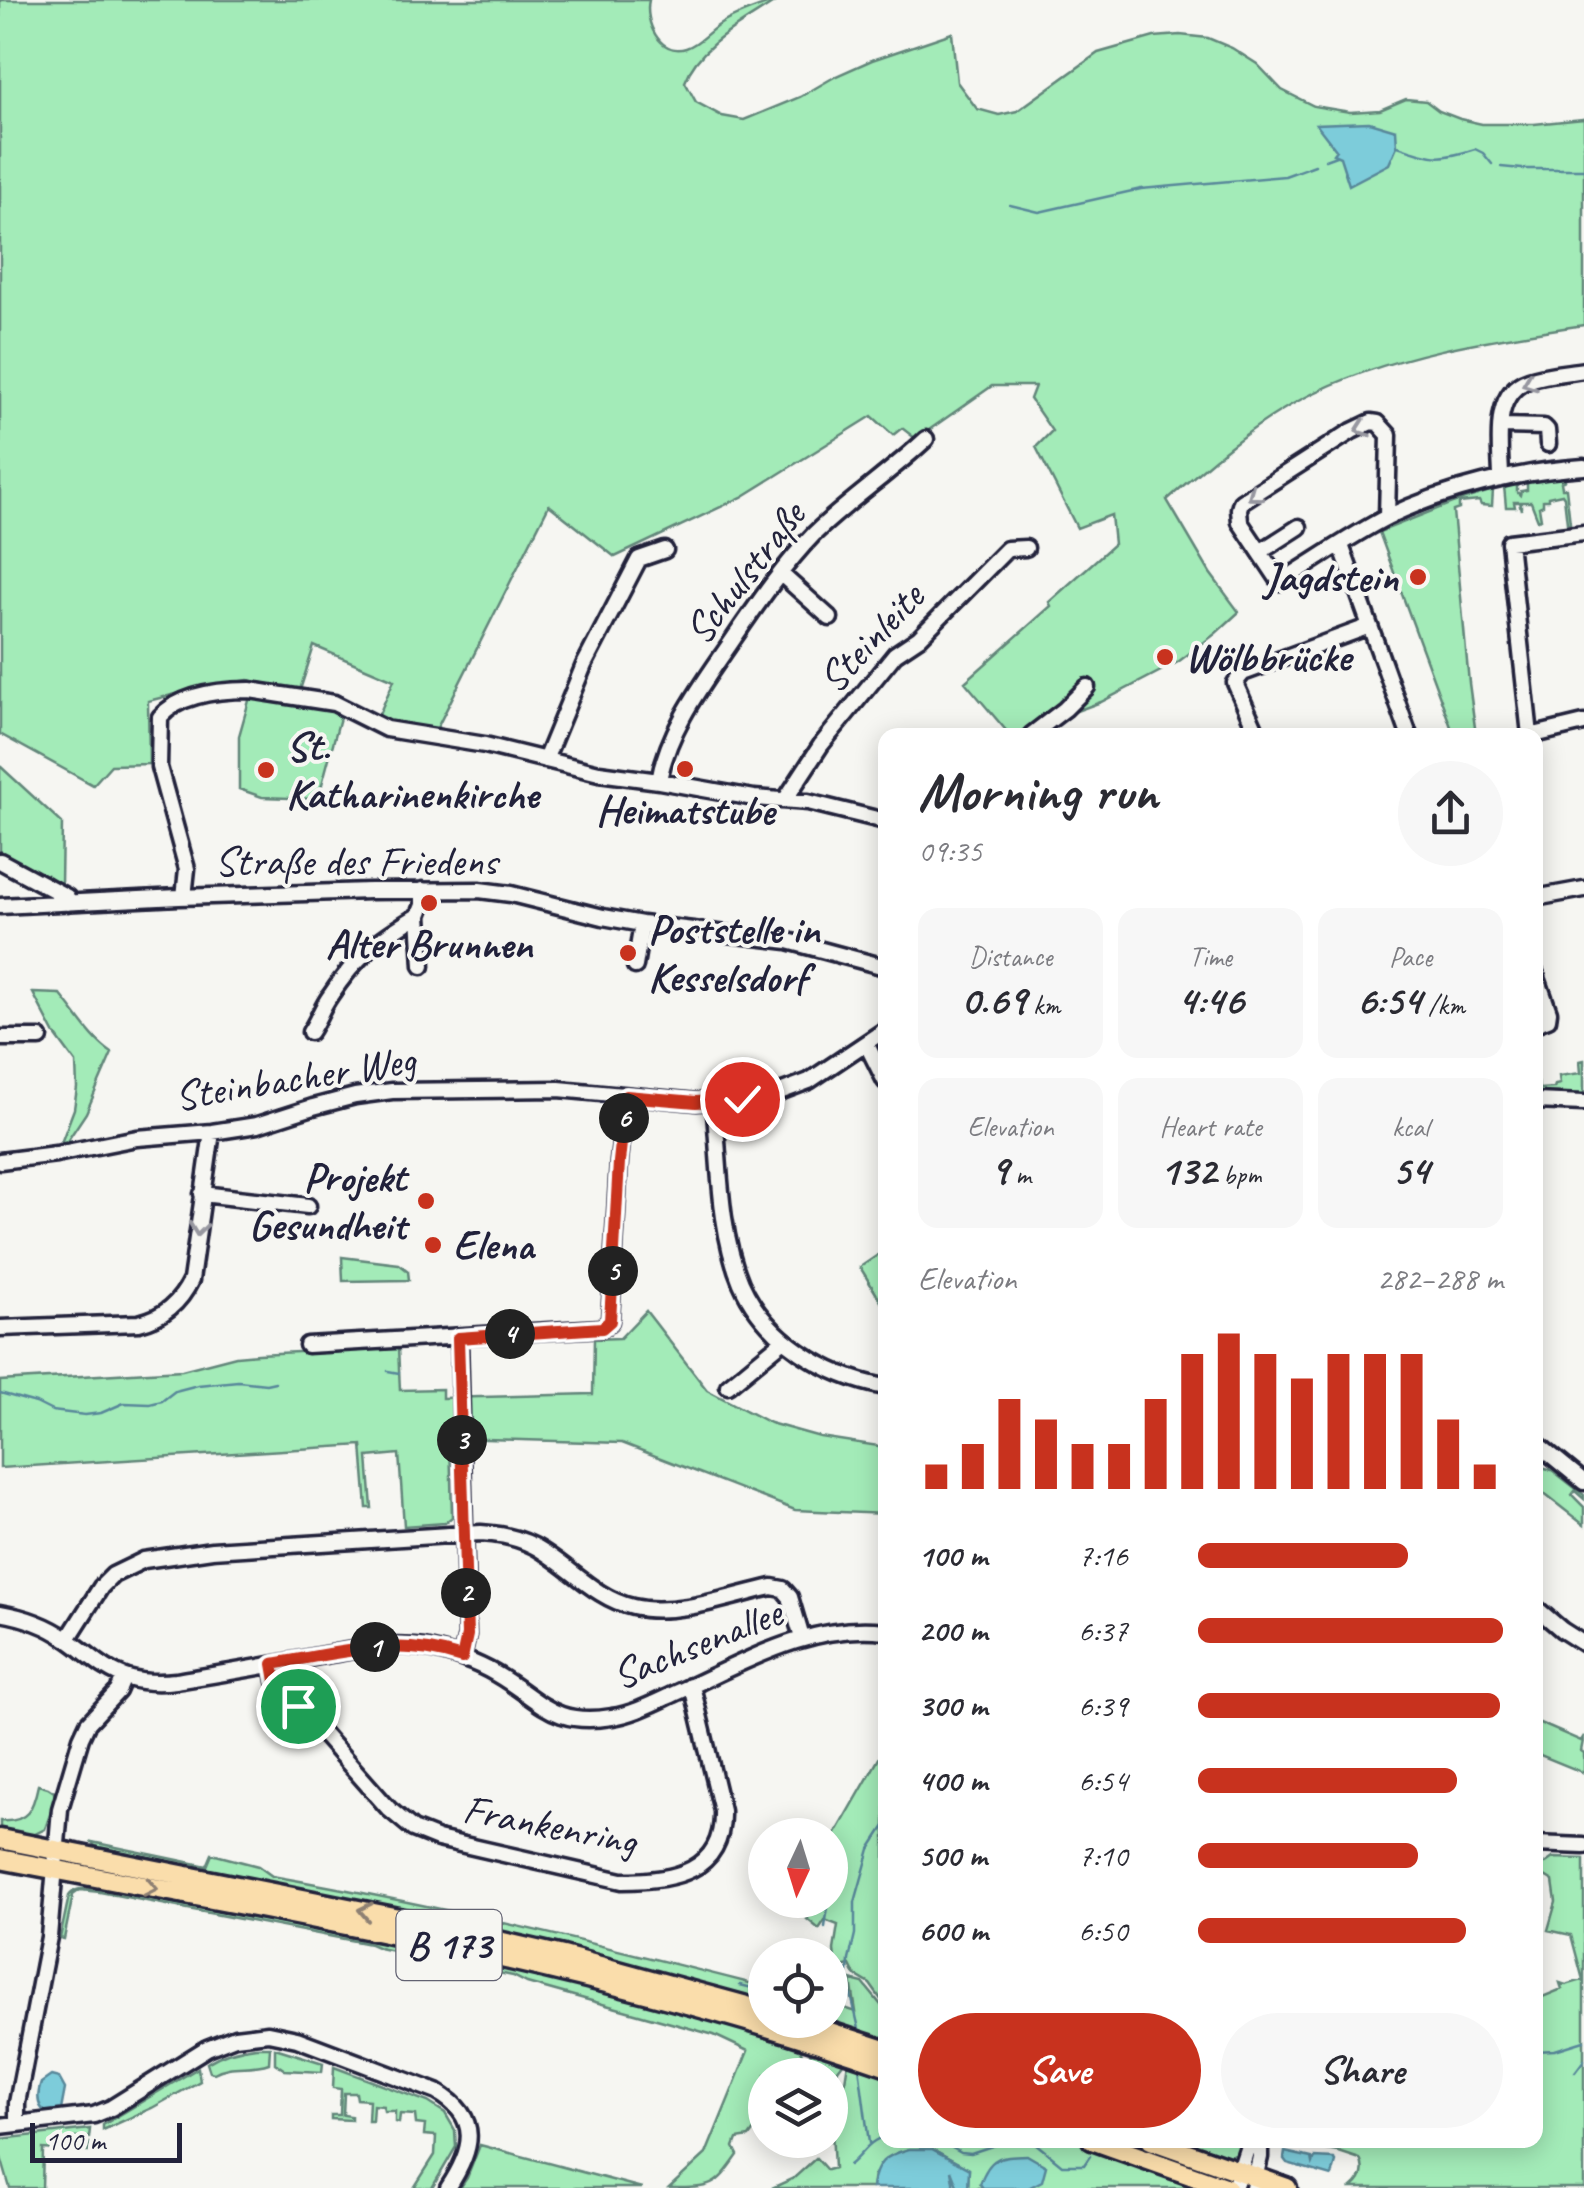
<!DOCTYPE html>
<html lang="en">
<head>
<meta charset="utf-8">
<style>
	:root { --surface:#fff; --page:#f7f7f7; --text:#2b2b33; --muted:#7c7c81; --accent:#c8321e }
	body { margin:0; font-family:Caveat,sans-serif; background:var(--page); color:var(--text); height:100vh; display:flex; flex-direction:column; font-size:38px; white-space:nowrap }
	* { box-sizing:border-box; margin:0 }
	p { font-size:32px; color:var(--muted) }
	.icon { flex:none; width:55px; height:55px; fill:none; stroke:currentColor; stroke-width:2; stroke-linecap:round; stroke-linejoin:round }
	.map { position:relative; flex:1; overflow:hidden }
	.sheet { position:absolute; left:878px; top:728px; width:665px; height:1420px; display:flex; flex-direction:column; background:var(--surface); border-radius:20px; box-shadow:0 5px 25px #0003 }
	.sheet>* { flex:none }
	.needle { width:65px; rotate:184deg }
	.fabs { position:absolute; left:748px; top:1818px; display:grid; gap:20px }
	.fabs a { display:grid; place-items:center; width:100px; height:100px; border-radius:50%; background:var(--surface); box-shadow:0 5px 25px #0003; font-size:50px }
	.scale { position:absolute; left:30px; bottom:25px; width:152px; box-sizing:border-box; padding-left:10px; border:5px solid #22223b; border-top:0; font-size:28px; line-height:35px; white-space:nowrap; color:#22223b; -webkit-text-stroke:8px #f6f6f2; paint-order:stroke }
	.pin { position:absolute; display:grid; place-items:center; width:85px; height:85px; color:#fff; margin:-42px; border:5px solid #fff; border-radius:50%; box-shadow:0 2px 10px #0007 }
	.km { position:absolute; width:50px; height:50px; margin:-25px; border-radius:50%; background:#222; color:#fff; font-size:28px; line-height:50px; text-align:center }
	.round { display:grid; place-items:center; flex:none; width:105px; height:105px; border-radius:52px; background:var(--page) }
	.headline { display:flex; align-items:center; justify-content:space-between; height:170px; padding:0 40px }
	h1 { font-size:55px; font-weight:700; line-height:75px }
	.stats { display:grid; grid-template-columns:repeat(3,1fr); gap:15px; height:170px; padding:10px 40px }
	.stats div { display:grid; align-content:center; border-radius:20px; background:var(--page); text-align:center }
	.stats b { font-size:42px; font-weight:700 }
	.stats small { font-size:28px; font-weight:400 }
	.stats p { font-size:28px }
	.chart { height:280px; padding:20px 40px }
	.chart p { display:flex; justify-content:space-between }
	.chart svg { width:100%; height:180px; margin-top:10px; stroke:var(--accent); stroke-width:6 }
	.primary-button { display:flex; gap:20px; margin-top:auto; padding:20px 40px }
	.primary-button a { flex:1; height:115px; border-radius:60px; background:var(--accent); color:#fff; font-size:40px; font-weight:700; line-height:115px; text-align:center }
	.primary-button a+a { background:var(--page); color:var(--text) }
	ul { padding:0 40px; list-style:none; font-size:32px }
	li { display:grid; grid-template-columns:160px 120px 1fr; align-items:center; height:75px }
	li i { height:25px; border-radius:12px; background:var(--accent) }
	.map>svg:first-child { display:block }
	.green { fill:#a3ebb8; stroke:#62867a; stroke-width:2.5 }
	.water { fill:#7dccda; stroke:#59889a; stroke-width:2.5 }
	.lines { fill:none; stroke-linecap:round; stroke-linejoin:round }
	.stream { stroke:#59889a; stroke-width:2.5 }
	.minor-casing { stroke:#22223b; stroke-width:21 }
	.major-casing { stroke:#22223b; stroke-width:25 }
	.minor { stroke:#f6f6f2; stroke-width:14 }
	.major { stroke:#faddab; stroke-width:18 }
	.oneway { stroke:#9797a0 }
	.oneway2 { stroke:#8e8073 }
	.route-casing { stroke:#fff; stroke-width:20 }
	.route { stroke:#c8321e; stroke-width:12 }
	.poi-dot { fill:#c8321e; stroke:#f6f6f2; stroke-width:4 }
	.labels { text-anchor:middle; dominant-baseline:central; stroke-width:8; stroke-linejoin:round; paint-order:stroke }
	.shield { fill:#f6f6f2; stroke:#626272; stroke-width:2.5 }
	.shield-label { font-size:40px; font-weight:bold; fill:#22223b }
	.street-label { font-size:42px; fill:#22223b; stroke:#f6f6f2 }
	.poi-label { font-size:42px; font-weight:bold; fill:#22223b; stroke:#f6f6f2; text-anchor:start }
</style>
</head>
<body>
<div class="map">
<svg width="1584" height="2188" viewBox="0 0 1584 2188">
	<rect width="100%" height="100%" fill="#f6f6f2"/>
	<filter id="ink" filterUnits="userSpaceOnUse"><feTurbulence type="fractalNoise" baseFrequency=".01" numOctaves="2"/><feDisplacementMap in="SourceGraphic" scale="20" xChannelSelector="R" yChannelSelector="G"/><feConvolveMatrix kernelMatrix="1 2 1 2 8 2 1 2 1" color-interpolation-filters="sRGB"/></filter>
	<g filter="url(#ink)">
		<!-- green -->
		<path class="green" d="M0,0H649C644,21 659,56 686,48C699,44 708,32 719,25C735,14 759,7 778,0C746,22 699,44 685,82L696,102L722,116L744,120L800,97L836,76L872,60L952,33L957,82L977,109L999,115L1017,111L1098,53L1154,37L1180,35L1208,38L1232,48L1257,64L1282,90L1314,106L1350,112L1380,110L1406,99L1426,101L1439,111L1460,119L1482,124H1534L1584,119V325C1489,339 1388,354 1302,399C1252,425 1209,463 1167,500L1210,573L1239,612L1215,634L1178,662L1101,702L1068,714L1045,735H1010L965,682L1051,606L1049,602L1114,544L1111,515L1077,528L1036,447L1052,431L1030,399L1035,386H992L916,439L902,428L893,435L872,416L742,497L615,557L549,505L435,732L404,727L378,717L394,680L314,646L300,690L248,680L184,692L148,701L149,764L111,765L93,785L0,734Z
			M1564,477L1565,480L1561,482L1562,488H1566L1570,523H1567L1564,497L1562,494L1548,497V500H1543V505L1539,507L1541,519L1538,520L1531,502H1521V510L1519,502H1514L1515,507H1506L1504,486L1520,483L1517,486V492L1520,495L1521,491L1527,490V482Z
			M1493,490L1492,506L1481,505L1479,501L1459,503V509L1453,511L1469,683L1476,735H1454L1379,532L1452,503Z
			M250,697L338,708L341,714L318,799L262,797L239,789V736Z
			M0,766L62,823L61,884L47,875L30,871L0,851Z
			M33,993L60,994C78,1015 90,1038 112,1053L86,1113L66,1143H61L74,1109L77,1088L76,1063L54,1033Z
			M1584,1060V1097L1535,1093L1536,1082H1538L1539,1089L1554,1088L1555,1085L1560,1084L1559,1076L1581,1073L1580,1061Z
			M885,1250V1308L860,1267Z
			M342,1257L399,1264L408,1271L409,1280L343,1281Z
			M646,1311L707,1390L770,1423L820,1437L885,1447V1514L795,1510L622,1443L450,1438L452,1517L445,1523L404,1526L399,1454L368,1457L372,1508H367L362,1445L0,1468V1381L182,1370L236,1356L258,1354L398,1347L400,1390L442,1389V1398L593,1394L594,1339L620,1338Z
			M1535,1465L1552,1470L1584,1495V1499L1575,1491L1572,1495L1584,1507V1525L1543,1493L1535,1502Z
			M1535,1721L1581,1741L1584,1736L1581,1751L1584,1753V1773L1535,1753Z
			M885,1748V2005L870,1984L855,1975L850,1965L836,1968L834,1950L838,1925L825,1920L819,1929L807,1919L811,1914L814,1900H830V1844Z
			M38,1785L48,1788L54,1792L55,1800L45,1829L31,1836L0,1833V1821C28,1823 33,1809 38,1785Z
			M92,1842L207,1866L212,1854L258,1866L272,1876C438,1905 602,1945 765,1987V2005L107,1855V1850L95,1846Z
			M1553,1858L1584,1859V2188H1352C1362,2180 1366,2171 1360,2159L1339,2152L1275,2141L1535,2140V2000L1562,1989L1560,1983L1566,1985L1583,1980L1571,1935L1548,1930L1556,1902L1553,1881L1540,1873L1543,1865Z
			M101,1885L505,1963L800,2043L802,2057L807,2058L815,2048L822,2055L844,2062L834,2075L835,2088L830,2102V2075H765V2115L749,2137L737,2139L734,2147L738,2155C715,2188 713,2188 669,2188L706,2154L748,2051L714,2035L527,1983L513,1976L379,1948L370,1944L100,1892L80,1890L73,1895L64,1939L60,1938L69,1896C76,1886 87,1889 98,1889Z
			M851,1980L863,1983L885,2010V2044L878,2041L876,2036L826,2021L814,2020H830V2003L856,2012Z
			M256,2047H270L269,2063C250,2070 231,2063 214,2073L210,2072L207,2063C222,2053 238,2049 256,2047Z
			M275,2048L323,2063L322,2072L285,2070L275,2063Z
			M848,2062L885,2071V2140H1075L1208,2188H1028L1041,2181L980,2184L983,2188H968L969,2169L932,2149L874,2174L872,2188H772L794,2178L816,2158L827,2170L834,2168L832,2130L844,2088Z
			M334,2067L428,2102L445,2113L455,2130L456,2147L432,2188H414L435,2155L436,2136L424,2135L425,2125L416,2124L415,2115L400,2114L399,2123L395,2122V2111H384L383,2106L373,2105L372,2121H368L369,2100L357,2099L356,2093H344L343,2115L351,2116V2120L331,2119V2115H340L341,2089L333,2088Z
			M198,2068L200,2081L152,2108L103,2130V2125Z
			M90,2129L89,2138H72V2142L89,2143L88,2152L43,2149L42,2188H10L0,2154V2139Z
			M1168,2140H1246L1239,2153L1225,2157Z
			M480,2145L642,2188H460L467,2178Z"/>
		<!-- water -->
		<path class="water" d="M1369,122L1396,130L1397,146L1389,164L1349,185L1340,157L1333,154L1336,150L1316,124Z
			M51,2076L59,2078L65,2089L61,2110L50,2114C36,2109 37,2095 41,2083Z
			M909,2149H932L969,2169L968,2188H958L951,2170L954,2188H872C876,2162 884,2156 909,2149Z
			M1285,2152L1312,2158L1313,2163L1315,2158L1334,2159L1336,2162L1332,2176L1287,2163L1284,2159Z
			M1027,2155L1046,2166L1042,2181L1028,2188H983L980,2184C990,2156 999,2156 1027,2155Z"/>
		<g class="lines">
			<!-- stream -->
			<path class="stream" d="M1398,146C1434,158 1438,161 1475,149L1483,153L1492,164
				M1325,160L1336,156
				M1501,167L1522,169H1584
				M1010,205L1039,212L1141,189L1285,176L1315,165
				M388,1371L399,1373
				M0,1393L36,1403L52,1411L85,1415L101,1413L124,1403L150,1404L162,1401L175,1391L198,1385L238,1381L266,1384L275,1382
				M830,1897L831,1892
				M825,1927L829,1900
				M848,1973L849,1960L855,1934V1902L870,1849L885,1826
				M848,1982L860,2033
				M740,1985L765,1991
				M1535,2051L1555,2050L1584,2041
				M859,2066L869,2143
				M1575,2072L1584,2060
				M940,2140L961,2152L971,2153L1010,2140
				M1024,2140L1035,2143L1062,2165H1084L1090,2156
				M849,2165C862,2155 868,2140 885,2137"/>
			<defs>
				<path id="minor" d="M1501,426L1544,427L1547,430L1548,444
					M1501,479C1501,447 1490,393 1529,380C1546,374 1566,373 1584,370
					M1387,517L1389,435L1378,423L1371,422L1352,431L1241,502L1239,509L1240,522L1280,582C1315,561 1350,536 1387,517C1445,489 1520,471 1584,467
					M1341,545L1409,735
					M1260,552L1299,527
					M781,574L830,618
					M1031,735L1065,709L1087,687
					M1258,735L1235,683L1243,673L1370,626
					M1530,735L1509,542L1584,533
					M1534,735L1584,723
					M545,760L584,665L639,559L665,550
					M659,781C668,728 705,681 734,638C758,603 784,565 814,534C849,500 890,473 926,439
					M785,800L821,745L895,654L919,638L1007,549L1026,548
					M0,861L67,897L68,903
					M184,897L187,869L159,767L160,717C180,694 220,690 250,690L334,703L386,729L485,745L599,773L659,781L754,798L808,802L885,821
					M1535,898L1584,889
					M0,906L179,897L370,891L479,890L511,894L603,917L642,924L788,941L885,967
					M422,966L419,915L423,905V890
					M635,966L642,924
					M1535,972L1549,1012L1548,1019L1535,1024
					M310,1032C318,1020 322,1007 330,996C357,955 377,940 419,915
					M0,1038H40
					M866,1043L885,1081
					M1535,1101L1584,1103
					M714,1102C720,1161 718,1228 741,1283C766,1340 827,1376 885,1387
					M0,1161L56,1154L137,1138L212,1132L257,1125L313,1107L355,1096L392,1091L559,1089L697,1102L769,1096L809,1081L885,1030
					M202,1194L308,1206
					M0,1328L139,1323C164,1317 180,1303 191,1280L212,1132
					M459,1338L467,1635L462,1658
					M307,1345L602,1328L610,1321L619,1161L626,1096
					M728,1386L784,1340
					M1535,1442L1584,1482
					M1535,1607L1562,1630L1584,1644
					M0,1613C24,1617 47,1625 67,1639C87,1652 104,1671 128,1678C144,1683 159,1683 176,1681C218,1674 261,1667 303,1659C343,1652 384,1642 424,1648C449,1653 474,1661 496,1674C541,1700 552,1727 612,1717C634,1714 656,1702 676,1693C743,1663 810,1622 885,1631
					M68,1639L101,1587L113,1575L144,1560L212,1550L481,1533C499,1534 517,1537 534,1546C568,1564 594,1598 633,1607C675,1617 731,1596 772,1587L783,1589L790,1597L802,1638
					M273,1665L276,1681L389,1809L413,1829L438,1839L622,1881C672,1881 724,1873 722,1811L694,1694L690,1686
					M1535,1844L1584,1846
					M17,2124V2103L49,1937L60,1809L81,1738L88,1723L118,1691L124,1677
					M0,2126L94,2115L111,2108L207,2048L235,2037L268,2033L297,2039L437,2092C482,2118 473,2150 448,2188
					M1234,2188L1250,2140
					M1253,2188L1260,2157V2140"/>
				<path id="major" d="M0,1839L399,1918L563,1956L765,2011
					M0,1859C298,1916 598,1965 885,2065
					M793,2020L885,2050
					M1092,2140L1227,2188
					M1151,2140L1287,2188"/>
			</defs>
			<!-- minor casing -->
			<use href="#minor" class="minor-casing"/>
			<!-- major casing -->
			<use href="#major" class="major-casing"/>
			<!-- minor -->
			<use href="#minor" class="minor"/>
			<!-- major -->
			<use href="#major" class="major"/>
		</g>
		<!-- one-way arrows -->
		<defs><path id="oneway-chevron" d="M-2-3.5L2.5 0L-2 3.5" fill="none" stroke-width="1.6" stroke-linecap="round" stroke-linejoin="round" transform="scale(2.5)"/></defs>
		<g class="oneway">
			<use href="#oneway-chevron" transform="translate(1529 383) rotate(159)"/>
			<use href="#oneway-chevron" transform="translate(1362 429) rotate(160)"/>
			<use href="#oneway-chevron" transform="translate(1254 495) rotate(144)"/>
			<use href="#oneway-chevron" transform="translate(198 1229) rotate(97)"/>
		</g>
		<g class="oneway2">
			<use href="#oneway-chevron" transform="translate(151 1888) rotate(11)"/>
			<use href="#oneway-chevron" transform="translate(365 1911) rotate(-168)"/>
		</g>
	</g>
	<g class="lines" filter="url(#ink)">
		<defs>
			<path id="route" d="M298,1706L276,1681L273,1664C339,1653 395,1636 462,1658L467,1635L458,1338L602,1328L610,1321L619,1162L626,1096L696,1102L742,1099"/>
		</defs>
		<!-- route casing -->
		<use href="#route" class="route-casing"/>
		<!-- route -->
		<use href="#route" class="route"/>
	</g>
	<!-- markers -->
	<g class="poi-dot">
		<circle cx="1418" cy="577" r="10"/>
		<circle cx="1165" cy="657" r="10"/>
		<circle cx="685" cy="769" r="10"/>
		<circle cx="266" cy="770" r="10"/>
		<circle cx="429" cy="903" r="10"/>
		<circle cx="628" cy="953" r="10"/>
		<circle cx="426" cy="1201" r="10"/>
		<circle cx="433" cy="1245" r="10"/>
	</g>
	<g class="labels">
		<!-- shield labels -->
		<rect class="shield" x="396.5" y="1910" width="105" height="70" rx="8"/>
		<g class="shield-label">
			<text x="449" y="1945">B 173</text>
		</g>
		<!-- street labels -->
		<g class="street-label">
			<text transform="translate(745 573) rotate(-52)">Schulstraße</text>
			<text transform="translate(871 638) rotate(-47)">Steinleite</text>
			<text x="356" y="861">Straße des Friedens</text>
			<text transform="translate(295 1078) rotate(-9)">Steinbacher Weg</text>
			<text transform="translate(697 1644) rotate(-22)">Sachsenallee</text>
			<text transform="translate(550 1825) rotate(11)">Frankenring</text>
		</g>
		<!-- poi labels -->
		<g class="poi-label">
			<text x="1398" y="577" text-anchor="end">Jagdstein</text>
			<text x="1185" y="657">Wölbbrücke</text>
			<text x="286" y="746">St.<tspan x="286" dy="48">Katharinenkirche</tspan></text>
			<text x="685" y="810" text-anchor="middle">Heimatstube</text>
			<text x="648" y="929">Poststelle in<tspan x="648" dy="48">Kesselsdorf</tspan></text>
			<text x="429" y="944" text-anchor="middle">Alter Brunnen</text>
			<text x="406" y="1177" text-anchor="end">Projekt<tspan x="406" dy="48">Gesundheit</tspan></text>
			<text x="453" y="1245">Elena</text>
		</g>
	</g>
</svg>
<div class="fabs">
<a><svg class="needle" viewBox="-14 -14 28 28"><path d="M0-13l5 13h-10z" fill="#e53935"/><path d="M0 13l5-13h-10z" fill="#7c7c81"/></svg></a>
<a><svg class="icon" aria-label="locate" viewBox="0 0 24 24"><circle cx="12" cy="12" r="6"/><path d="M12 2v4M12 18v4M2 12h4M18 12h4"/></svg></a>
<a><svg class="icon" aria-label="layers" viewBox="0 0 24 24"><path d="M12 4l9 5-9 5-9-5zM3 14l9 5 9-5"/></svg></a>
</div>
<div class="scale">100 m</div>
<div class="pin" style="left:298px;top:1706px;background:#1e9e55"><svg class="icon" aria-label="arrive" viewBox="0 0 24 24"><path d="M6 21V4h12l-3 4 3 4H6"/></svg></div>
<div class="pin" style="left:742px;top:1099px;background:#d93025"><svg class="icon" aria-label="check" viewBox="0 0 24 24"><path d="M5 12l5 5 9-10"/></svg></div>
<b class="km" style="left:375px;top:1647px">1</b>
<b class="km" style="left:466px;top:1593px">2</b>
<b class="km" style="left:462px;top:1440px">3</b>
<b class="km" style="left:510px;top:1334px">4</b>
<b class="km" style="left:613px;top:1271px">5</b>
<b class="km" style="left:624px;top:1118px">6</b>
<section class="sheet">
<div class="headline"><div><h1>Morning run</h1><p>09:35</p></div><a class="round"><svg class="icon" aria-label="share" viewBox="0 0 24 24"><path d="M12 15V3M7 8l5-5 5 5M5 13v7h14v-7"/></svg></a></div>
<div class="stats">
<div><p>Distance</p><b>0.69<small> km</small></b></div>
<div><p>Time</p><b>4:46</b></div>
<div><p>Pace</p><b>6:54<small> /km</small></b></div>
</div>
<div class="stats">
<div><p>Elevation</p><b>9<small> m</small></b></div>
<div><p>Heart rate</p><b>132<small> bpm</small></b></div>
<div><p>kcal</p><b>54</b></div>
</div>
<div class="chart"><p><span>Elevation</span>282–288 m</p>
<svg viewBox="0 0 160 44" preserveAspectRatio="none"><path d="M5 44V38M15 44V33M25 44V22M35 44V27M45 44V33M55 44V33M65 44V22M75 44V11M85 44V6M95 44V11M105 44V17M115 44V11M125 44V11M135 44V11M145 44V27M155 44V38"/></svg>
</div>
<ul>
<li><b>100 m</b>7:16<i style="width:69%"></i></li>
<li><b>200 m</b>6:37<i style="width:100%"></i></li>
<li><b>300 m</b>6:39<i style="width:99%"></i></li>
<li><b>400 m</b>6:54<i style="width:85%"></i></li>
<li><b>500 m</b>7:10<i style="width:72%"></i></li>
<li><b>600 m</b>6:50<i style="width:88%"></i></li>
</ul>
<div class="primary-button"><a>Save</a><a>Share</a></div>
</section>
</div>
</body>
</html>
